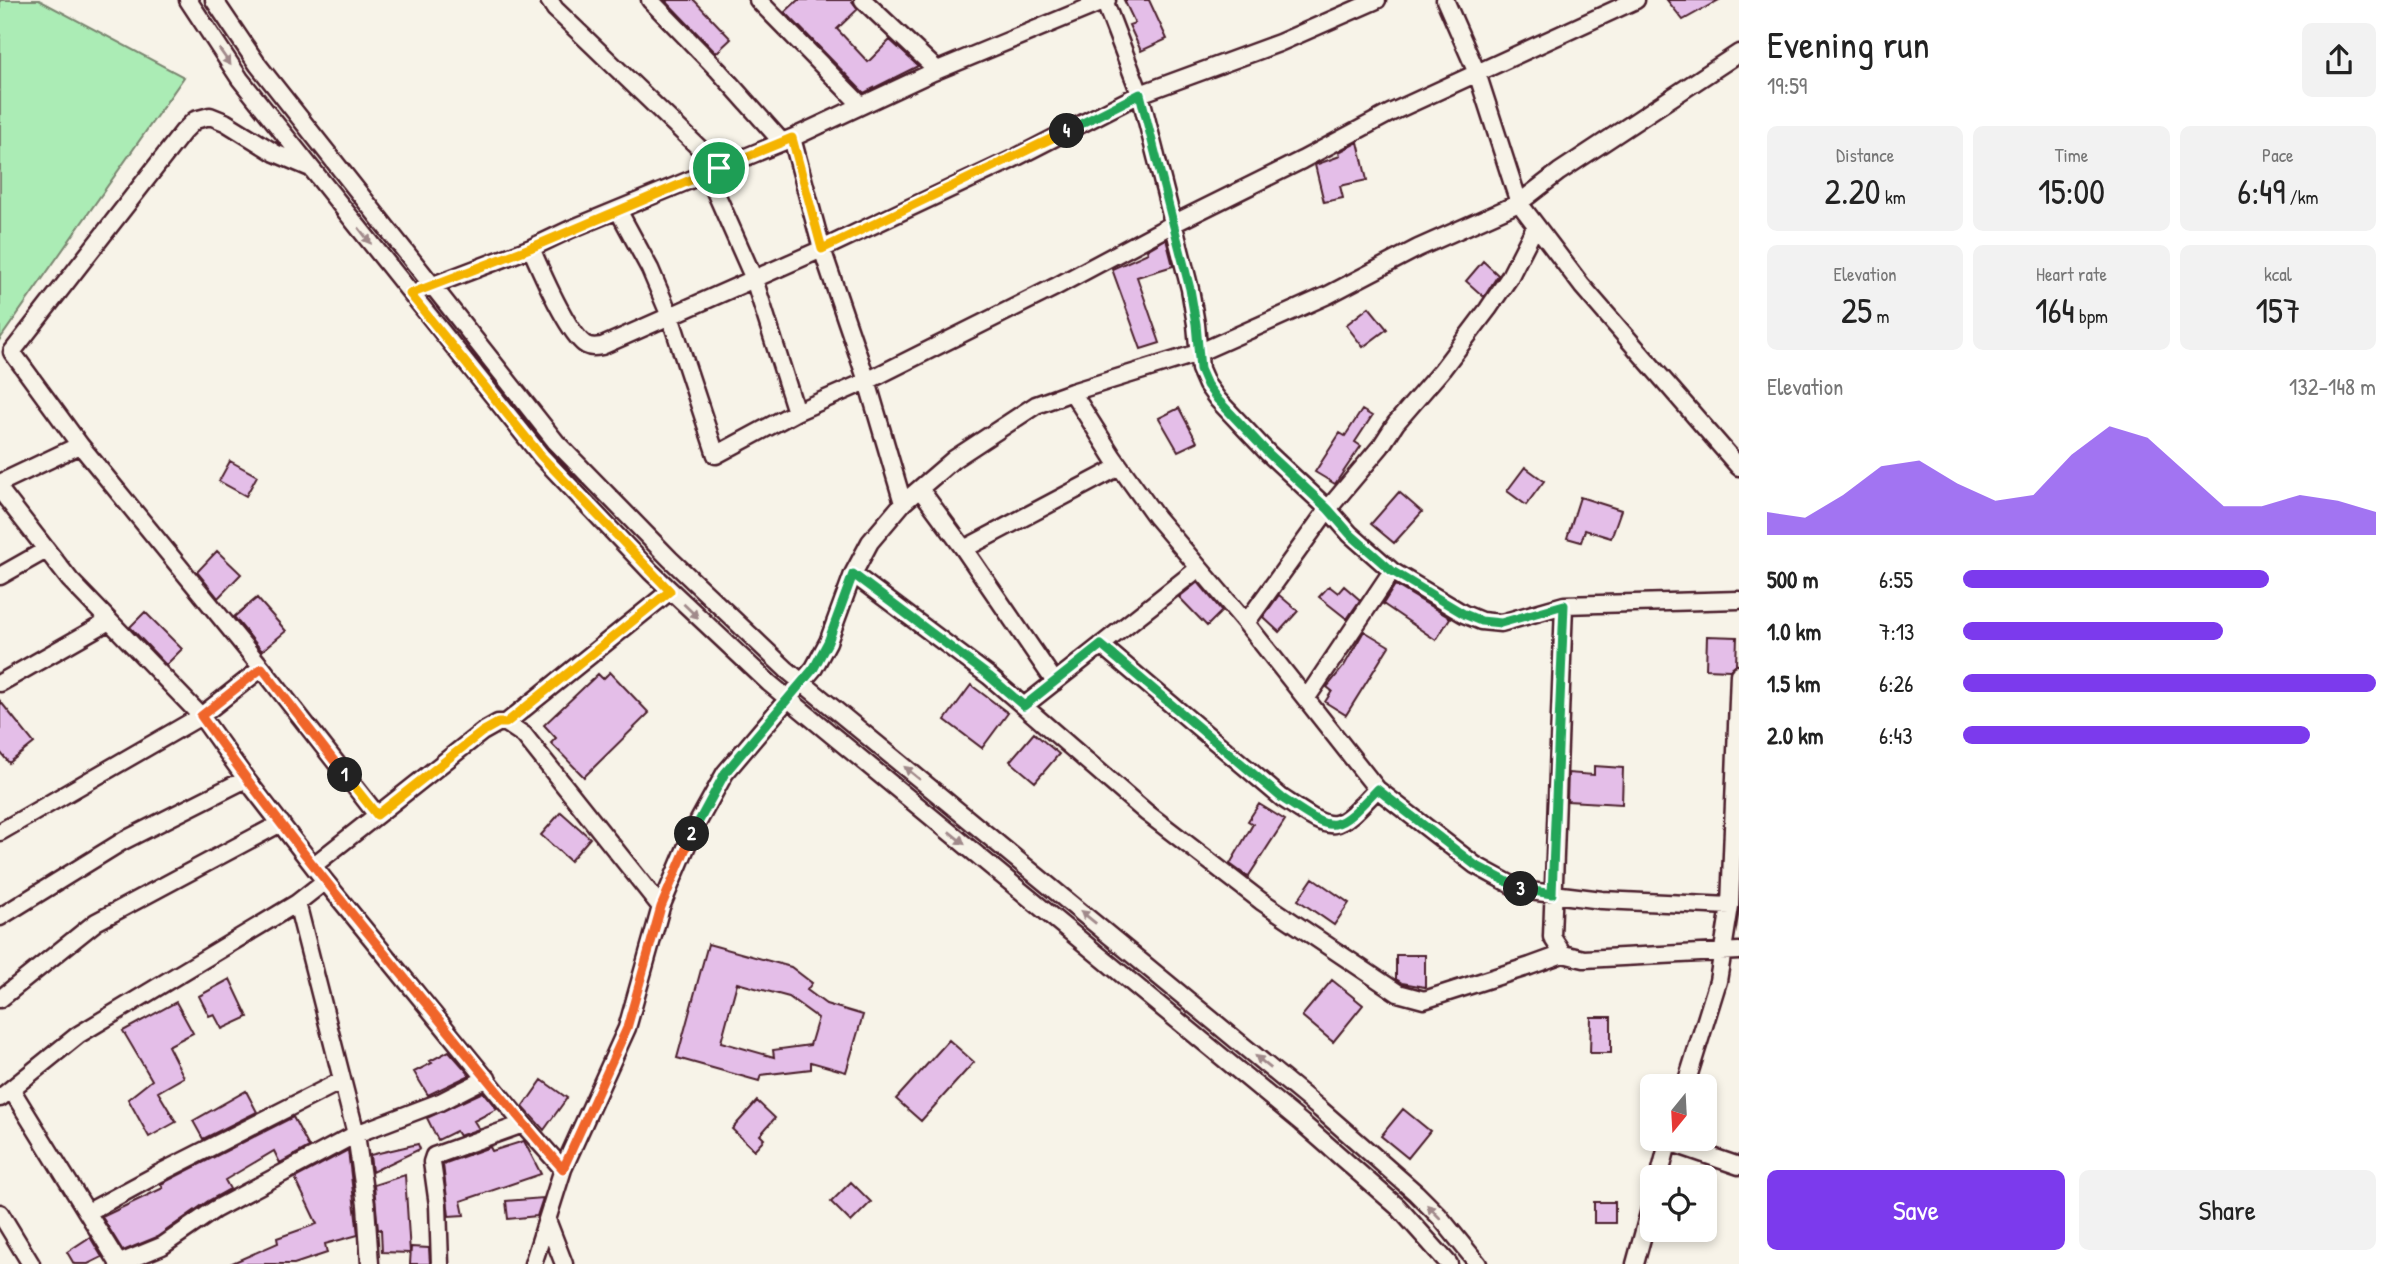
<!DOCTYPE html>
<html lang="en">
<head>
<meta charset="utf-8">
<style>
	:root { --surface:#fff; --page:#f2f2f2; --text:#222; --muted:#767676; --accent:#7c3aed }
	body { margin:0; font-family:"Patrick Hand",sans-serif; background:var(--page); color:var(--text); height:100vh; display:flex; flex-direction:column; font-size:26px; white-space:nowrap }
	* { box-sizing:border-box; margin:0 }
	p { font-size:23px; color:var(--muted) }
	.icon { flex:none; width:38px; height:38px; fill:none; stroke:currentColor; stroke-width:2; stroke-linecap:round; stroke-linejoin:round }
	.map { position:relative; flex:1; overflow:hidden }
	.sheet { display:flex; flex-direction:column; background:var(--surface); width:665px }
	.sheet>* { flex:none }
	.needle { width:46px; rotate:198deg }
	.tools { position:absolute; left:1640px; top:1074px; display:grid; gap:14px }
	.tools a { display:grid; place-items:center; width:77px; height:77px; border-radius:10px; background:var(--surface); box-shadow:0 4px 10px #0003; font-size:35px }
	.pin { position:absolute; display:grid; place-items:center; width:60px; height:60px; color:#fff; margin:-30px; border:4px solid #fff; border-radius:50%; box-shadow:0 2px 7px #0007 }
	.km { position:absolute; width:35px; height:35px; margin:-18px; border-radius:50%; background:#222; color:#fff; font-size:19px; line-height:35px; text-align:center }
	.round { display:grid; place-items:center; flex:none; width:74px; height:74px; border-radius:10px; background:var(--page) }
	.summary { display:flex; align-items:center; justify-content:space-between; height:119px; padding:0 28px }
	h1 { font-size:38px; font-weight:600; line-height:52px }
	.metrics { display:grid; grid-template-columns:repeat(3,1fr); gap:10px; height:119px; padding:7px 28px }
	.metrics div { display:grid; align-content:center; border-radius:10px; background:var(--page); text-align:center }
	.metrics b { font-size:35px; font-weight:600 }
	.metrics small { font-size:19px; font-weight:400 }
	.metrics p { font-size:19px }
	.chart { height:196px; padding:14px 28px }
	.chart p { display:flex; justify-content:space-between }
	.chart svg { width:100%; height:126px; margin-top:7px; fill:var(--accent); opacity:.7 }
	.cta { display:flex; gap:14px; margin-top:auto; padding:14px 28px }
	.cta a { flex:1; height:80px; border-radius:10px; background:var(--accent); color:#fff; font-size:28px; font-weight:600; line-height:80px; text-align:center }
	.cta a+a { background:var(--page); color:var(--text) }
	ul { padding:0 28px; list-style:none; font-size:23px }
	li { display:grid; grid-template-columns:112px 84px 1fr; align-items:center; height:52px }
	li i { height:18px; border-radius:9px; background:var(--accent) }
	main { display:flex; flex:1; min-height:0 }
	.map>svg:first-child { display:block }
	.green { fill:#abecb5; stroke:#7a8670; stroke-width:2 }
	.building { fill:#e4bee8; stroke:#4a1f2b; stroke-width:2; fill-rule:evenodd }
	.lines { fill:none; stroke-linecap:round; stroke-linejoin:round }
	.minor-casing { stroke:#4a1f2b; stroke-width:21 }
	.minor { stroke:#f7f3e8; stroke-width:16 }
	.oneway { fill:#a0898a }
	.split-1-casing { stroke:#fff; stroke-width:14 }
	.split-2-casing { stroke:#fff; stroke-width:14 }
	.split-3-casing { stroke:#fff; stroke-width:14 }
	.split-4-casing { stroke:#fff; stroke-width:14 }
	.split-5-casing { stroke:#fff; stroke-width:14 }
	.split-1 { stroke:#f5b400; stroke-width:9 }
	.split-2 { stroke:#f0652b; stroke-width:9 }
	.split-3 { stroke:#22a559; stroke-width:9 }
	.split-4 { stroke:#22a559; stroke-width:9 }
	.split-5 { stroke:#f5b400; stroke-width:9 }
</style>
</head>
<body>
<main>
<div class="map">
<svg width="1739" height="1264" viewBox="0 0 1739 1264">
	<rect width="100%" height="100%" fill="#f7f3e8"/>
	<filter id="ink" filterUnits="userSpaceOnUse"><feTurbulence type="fractalNoise" baseFrequency=".0143" numOctaves="2"/><feDisplacementMap in="SourceGraphic" scale="14" xChannelSelector="R" yChannelSelector="G"/><feConvolveMatrix kernelMatrix="1 2 1 2 8 2 1 2 1" color-interpolation-filters="sRGB"/></filter>
	<g filter="url(#ink)">
		<!-- green -->
		<path class="green" d="M0,0H39L184,77L0,339Z"/>
		<!-- building -->
		<path class="building" d="M665,0H694L731,39L716,53Z
			M798,0H851L858,9L837,29L868,62L890,40L918,66L864,93L785,12Z
			M1124,0H1149L1167,39L1141,51L1129,25L1135,23Z
			M1667,0H1719L1683,20Z
			M1358,142L1367,180L1340,186L1343,198L1324,202L1315,165L1340,156L1339,152Z
			M1166,239L1173,266L1137,277L1160,343L1141,349L1112,269L1148,253L1147,250Z
			M1483,261L1498,275L1484,297L1466,281Z
			M1369,307L1387,329L1363,347L1346,325Z
			M1179,408L1197,442L1178,451L1159,418Z
			M1362,410L1372,416L1355,442L1361,446L1335,484L1315,472L1340,433L1345,436Z
			M230,461L257,476L246,496L219,481Z
			M1525,467L1544,481L1526,505L1507,491Z
			M1399,492L1422,512L1394,543L1371,524Z
			M1580,497L1621,510L1611,538L1585,530L1581,542L1567,538Z
			M217,551L241,574L218,598L197,572Z
			M1198,582L1222,611L1207,626L1179,597Z
			M1395,585L1450,618L1436,640L1383,604Z
			M1329,586L1338,593L1344,586L1360,600L1347,619L1319,597Z
			M1279,595L1298,611L1279,632L1263,617Z
			M257,598L286,631L262,651L234,617Z
			M145,612L182,649L166,665L130,627Z
			M1364,631L1389,646L1346,715L1325,702L1332,691L1327,687L1344,666Z
			M1707,636L1737,637L1736,664L1730,670L1706,669Z
			M610,672L649,713L584,777L551,743L556,738L544,725L598,674L603,679Z
			M971,685L1008,713L982,748L945,720Z
			M0,701L34,743L9,763L0,752Z
			M1034,733L1059,754L1035,782L1010,761Z
			M1594,766L1623,768L1622,804L1567,801L1568,773L1594,775Z
			M1259,804L1285,820L1248,877L1230,864L1253,824L1248,821Z
			M561,812L590,838L570,861L541,835Z
			M1313,878L1349,903L1334,925L1298,900Z
			M708,944L791,967L812,983L807,990L826,1004L863,1015L846,1072L811,1062V1069L761,1075L759,1081L677,1058ZM737,983L789,997L818,1018L810,1045L773,1050L774,1057L721,1042Z
			M1396,955H1425V987L1402,983L1396,979Z
			M230,979L248,1017L222,1029L214,1014L209,1016L199,996Z
			M1332,980L1363,1005L1333,1042L1302,1016Z
			M176,1002L193,1033L168,1046L184,1077L158,1092L176,1122L149,1137L128,1099L152,1080L123,1031Z
			M1591,1017H1611V1053H1590Z
			M949,1040L974,1062L921,1121L896,1099Z
			M449,1051L470,1075L428,1095L414,1072L432,1063L430,1061Z
			M542,1080L567,1098L544,1130L523,1107Z
			M246,1091L257,1112L203,1139L193,1121Z
			M483,1092L497,1109L474,1121L479,1129L459,1136L456,1131L438,1140L427,1118Z
			M757,1101L775,1118L760,1135L764,1139L754,1150L732,1129Z
			M1403,1109L1430,1131L1408,1158L1381,1136Z
			M293,1117L309,1147L280,1163L274,1151L225,1180L230,1189L208,1201L157,1237L123,1251L102,1217L163,1188L161,1184Z
			M524,1141L541,1174L461,1201L464,1215L449,1216L443,1164L490,1147L492,1151Z
			M418,1144L420,1149L372,1172L370,1155Z
			M348,1150L358,1235L325,1244L327,1253L294,1264H230L278,1243L277,1238L317,1224L295,1178Z
			M405,1175L410,1253L382,1252L381,1229L378,1230L374,1185Z
			M851,1182L871,1202L851,1222L831,1202Z
			M543,1198L537,1216L508,1219L506,1201Z
			M1594,1202H1615V1223H1594Z
			M90,1237L102,1257L88,1264H74L67,1252Z
			M411,1247L429,1248L430,1264H410Z"/>
		<g class="lines">
			<defs>
				<path id="minor" d="M188,0L240,79L541,456L651,572L769,683L1302,1123L1398,1207L1449,1264
					M214,0L258,65L556,442L670,559L787,670L1320,1109L1416,1193L1439,1216L1478,1264
					M549,0L555,9L720,168
					M650,0L718,70L782,142
					M758,0L861,105
					M863,0L937,70
					M1104,0L1140,94L1190,289L1196,324L1200,369L1207,385L1218,400L1268,453L1328,509L1350,534L1392,571L1464,614L1481,621L1501,623L1564,605L1739,600
					M1445,0L1477,73L1519,203L1582,286L1739,467
					M792,138L822,249L867,381L903,503
					M707,173L754,279L796,412
					M618,210L650,269L670,316L716,455L796,412L867,381L1055,287L1173,224L1302,160L1390,113L1636,0
					M531,248C540,269 568,334 586,345C592,348 596,347 602,346L822,249L1011,160L1140,94L1279,43L1377,0
					M423,289L531,248L571,229L792,138L933,72L1107,0
					M1072,392L1113,457L1156,517L1246,623L1377,789L1475,865L1521,890L1602,900L1730,906
					M80,445L12,352L183,132L195,120L210,116L225,122L275,153L308,167
					M0,483L80,445L262,668L201,716L0,832
					M920,489L964,549L1119,467
					M0,490L70,580L201,716L246,779L325,881L523,1124L563,1169L533,1264
					M964,549L1055,682
					M853,574L989,676L1147,813L1261,901L1398,993L1424,1000L1530,966L1563,954
					M0,576L46,550
					M1564,605L1552,937L1563,954L1584,959L1739,951
					M1246,623L1328,509L1381,446L1396,423L1441,371L1488,309L1509,278L1535,227
					M1101,645L1282,798C1335,833 1333,836 1377,789
					M262,668L377,815
					M0,683L109,621
					M1306,699L1392,571
					M1024,706L1199,568
					M506,723L524,735L661,907
					M314,865L482,732L498,723H506L670,591
					M297,903L356,1134L366,1205L370,1264
					M0,917L123,841L246,779
					M0,999L96,922L281,823
					M1685,1087L1718,981L1730,906L1739,674
					M11,1089L119,1264
					M0,1098L78,1035L297,903L325,881
					M1669,1142L1739,1166
					M563,1169L627,1028L661,907L693,831L725,773L814,668L828,642L853,574L870,542L903,503L954,459L1036,405L1072,392L1198,353L1328,295L1418,248L1519,203L1559,172L1739,53
					M1659,1178L1669,1139
					M88,1212L160,1173L341,1081
					M0,1213L31,1264
					M547,1220L564,1264
					M118,1264L162,1246L214,1210L356,1134L440,1102L487,1078
					M440,1264L438,1205L432,1162L434,1156L523,1124
					M1635,1264L1652,1202"/>
			</defs>
			<!-- minor casing -->
			<use href="#minor" class="minor-casing"/>
			<!-- minor -->
			<use href="#minor" class="minor"/>
		</g>
		<!-- one-way arrows -->
		<defs><path id="oneway-solid" d="M-6-.8H1V-3.2L6.5 0L1 3.2V.8H-6Z" transform="scale(1.75)"/></defs>
		<g class="oneway">
			<use href="#oneway-solid" transform="translate(225 57) rotate(55)"/>
			<use href="#oneway-solid" transform="translate(365 236) rotate(52)"/>
			<use href="#oneway-solid" transform="translate(691 611) rotate(44)"/>
			<use href="#oneway-solid" transform="translate(912 773) rotate(-141)"/>
			<use href="#oneway-solid" transform="translate(957 838) rotate(39)"/>
			<use href="#oneway-solid" transform="translate(1088 917) rotate(-141)"/>
			<use href="#oneway-solid" transform="translate(1263 1062) rotate(-141)"/>
			<use href="#oneway-solid" transform="translate(1434 1212) rotate(-134)"/>
		</g>
	</g>
	<g class="lines" filter="url(#ink)">
		<defs>
			<path id="split-1" d="M345,775L377,815L482,732L498,723H506L670,591L541,456L410,294L530,248L719,168"/>
			<path id="split-2" d="M345,775L262,668L201,716C272,816 349,911 427,1005C472,1060 516,1116 563,1169L627,1028L661,907L692,834"/>
			<path id="split-3" d="M692,834L725,773L814,668L828,642L853,574L989,676L1024,706L1101,645L1282,798C1335,833 1333,836 1377,789L1475,865L1521,889"/>
			<path id="split-4" d="M1067,131L1140,94L1190,289L1196,324L1200,369L1207,385L1218,400L1268,453L1328,509L1350,534L1392,571L1464,614L1481,621L1501,623L1564,605L1552,894L1521,889"/>
			<path id="split-5" d="M719,168L792,138L822,249L1067,131"/>
		</defs>
		<!-- split-1 casing -->
		<use href="#split-1" class="split-1-casing"/>
		<!-- split-2 casing -->
		<use href="#split-2" class="split-2-casing"/>
		<!-- split-3 casing -->
		<use href="#split-3" class="split-3-casing"/>
		<!-- split-4 casing -->
		<use href="#split-4" class="split-4-casing"/>
		<!-- split-5 casing -->
		<use href="#split-5" class="split-5-casing"/>
		<!-- split-1 -->
		<use href="#split-1" class="split-1"/>
		<!-- split-2 -->
		<use href="#split-2" class="split-2"/>
		<!-- split-3 -->
		<use href="#split-3" class="split-3"/>
		<!-- split-4 -->
		<use href="#split-4" class="split-4"/>
		<!-- split-5 -->
		<use href="#split-5" class="split-5"/>
	</g>
</svg>
<div class="tools">
<a><svg class="needle" viewBox="-14 -14 28 28"><path d="M0-13l5 13h-10z" fill="#e53935"/><path d="M0 13l5-13h-10z" fill="#767676"/></svg></a>
<a><svg class="icon" aria-label="locate" viewBox="0 0 24 24"><circle cx="12" cy="12" r="6"/><path d="M12 2v4M12 18v4M2 12h4M18 12h4"/></svg></a>
</div>
<div class="pin" style="left:719px;top:168px;background:#1e9e55"><svg class="icon" aria-label="arrive" viewBox="0 0 24 24"><path d="M6 21V4h12l-3 4 3 4H6"/></svg></div>
<b class="km" style="left:345px;top:775px">1</b>
<b class="km" style="left:692px;top:834px">2</b>
<b class="km" style="left:1521px;top:889px">3</b>
<b class="km" style="left:1067px;top:131px">4</b>
</div>
<section class="sheet">
<div class="summary"><div><h1>Evening run</h1><p>19:59</p></div><a class="round"><svg class="icon" aria-label="share" viewBox="0 0 24 24"><path d="M12 15V3M7 8l5-5 5 5M5 13v7h14v-7"/></svg></a></div>
<div class="metrics">
<div><p>Distance</p><b>2.20<small> km</small></b></div>
<div><p>Time</p><b>15:00</b></div>
<div><p>Pace</p><b>6:49<small> /km</small></b></div>
</div>
<div class="metrics">
<div><p>Elevation</p><b>25<small> m</small></b></div>
<div><p>Heart rate</p><b>164<small> bpm</small></b></div>
<div><p>kcal</p><b>157</b></div>
</div>
<div class="chart"><p><span>Elevation</span>132–148 m</p>
<svg viewBox="0 0 160 44" preserveAspectRatio="none"><path d="M0 44V36L10 38L20 30L30 20L40 18L50 26L60 32L70 30L80 16L90 6L100 10L110 22L120 34L130 34L140 30L150 32L160 36V44z"/></svg>
</div>
<ul>
<li><b>500 m</b>6:55<i style="width:74%"></i></li>
<li><b>1.0 km</b>7:13<i style="width:63%"></i></li>
<li><b>1.5 km</b>6:26<i style="width:100%"></i></li>
<li><b>2.0 km</b>6:43<i style="width:84%"></i></li>
</ul>
<div class="cta"><a>Save</a><a>Share</a></div>
</section>
</main>
</body>
</html>
